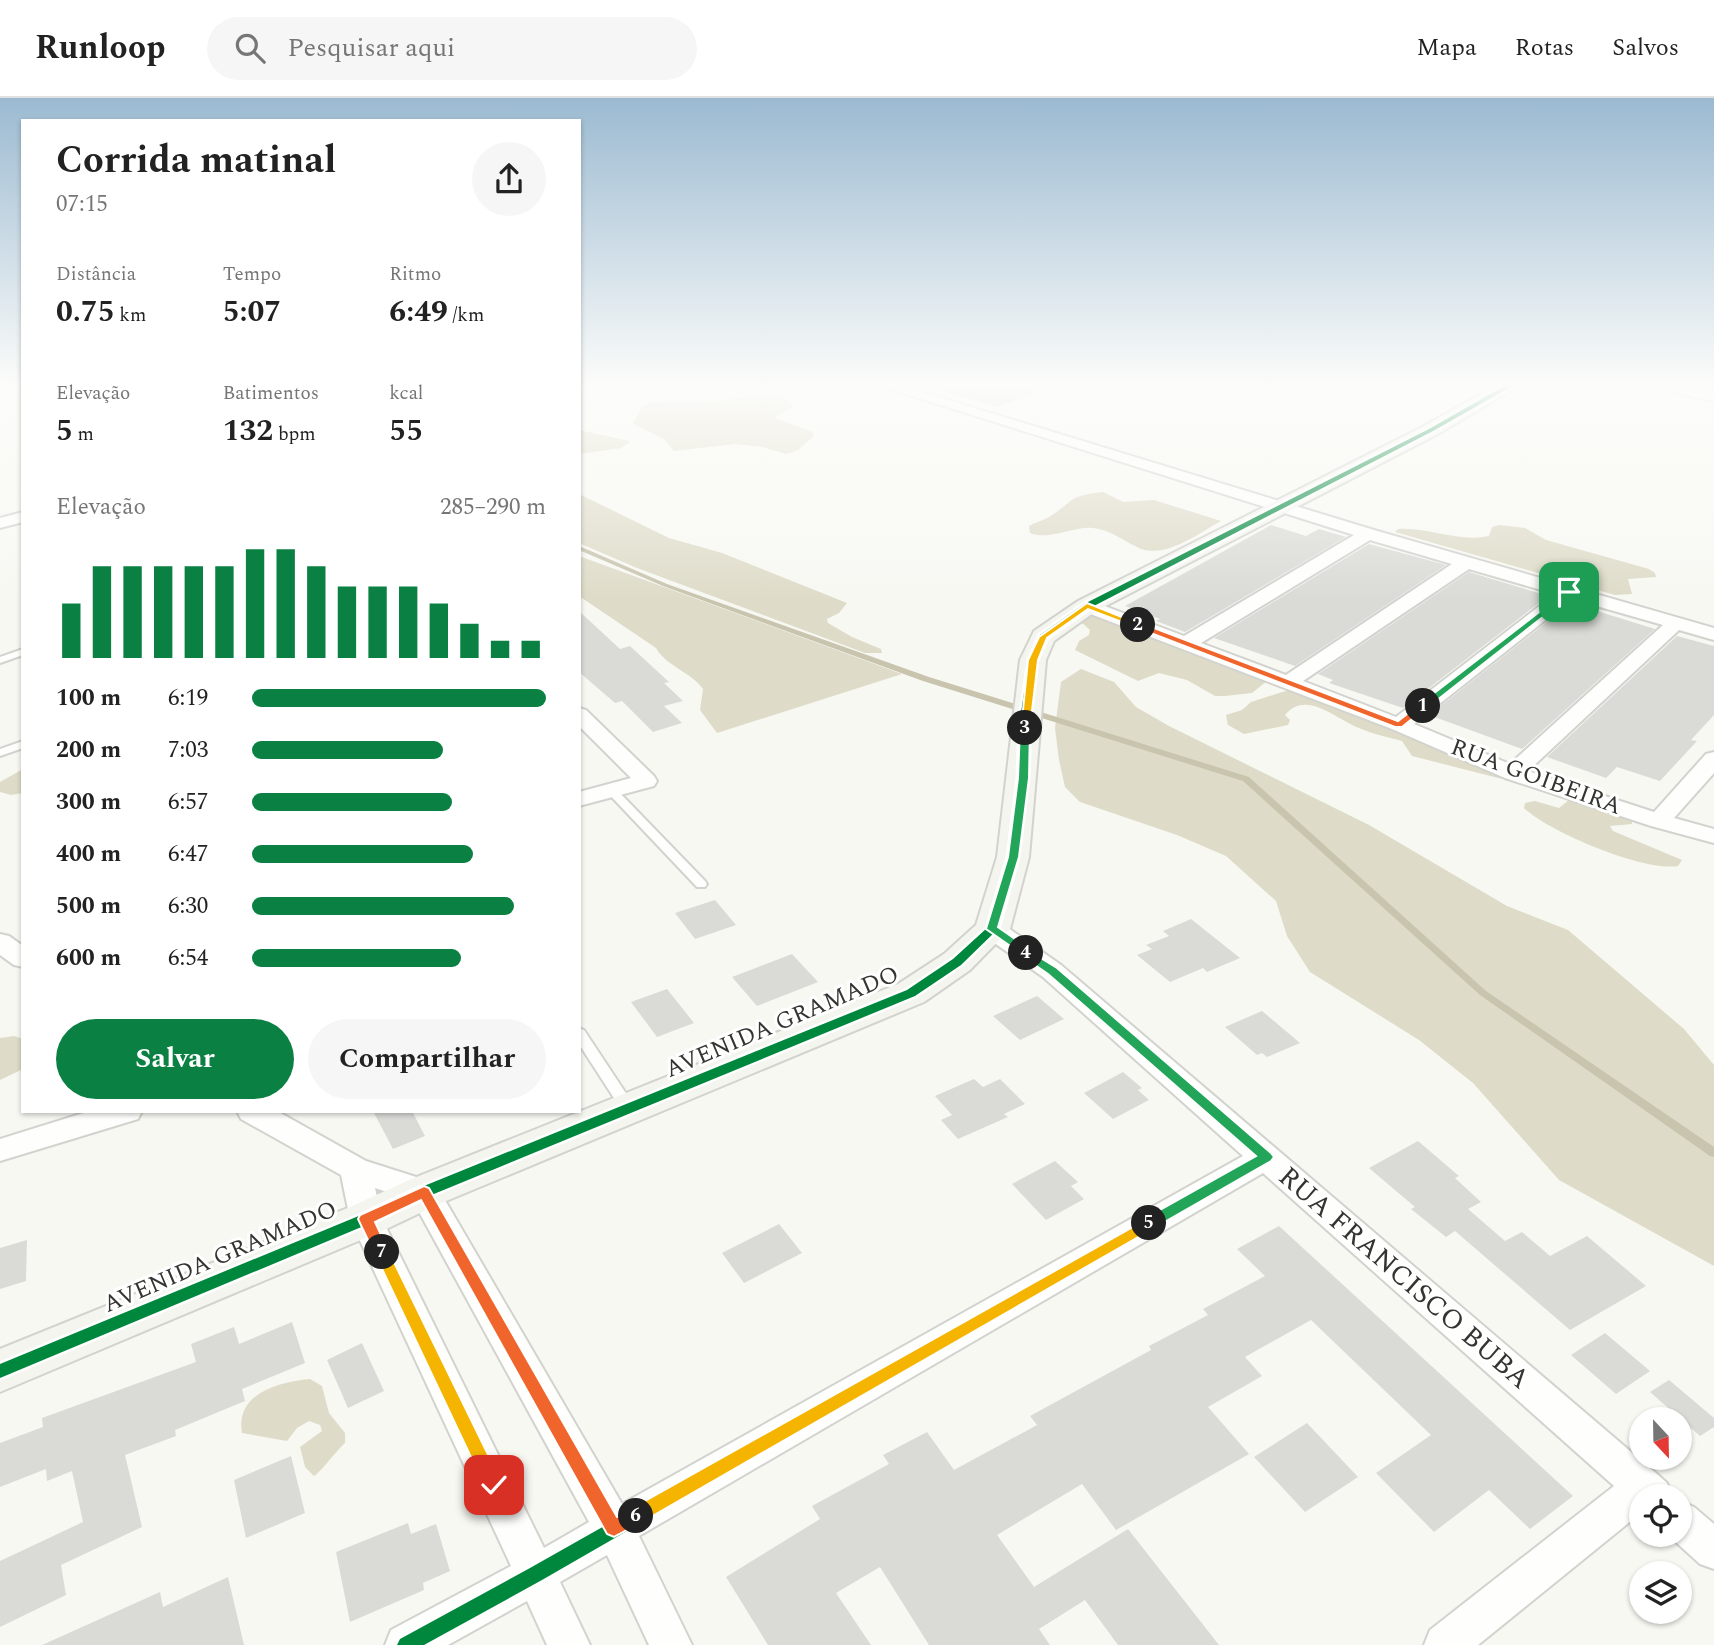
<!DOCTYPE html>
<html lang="pt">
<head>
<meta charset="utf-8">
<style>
	:root { --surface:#fff; --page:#f6f6f6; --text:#222; --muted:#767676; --line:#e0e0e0; --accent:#0b8043 }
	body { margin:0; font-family:Spectral,serif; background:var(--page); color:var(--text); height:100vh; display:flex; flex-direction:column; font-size:26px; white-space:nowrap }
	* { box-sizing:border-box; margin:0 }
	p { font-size:23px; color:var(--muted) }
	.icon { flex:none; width:38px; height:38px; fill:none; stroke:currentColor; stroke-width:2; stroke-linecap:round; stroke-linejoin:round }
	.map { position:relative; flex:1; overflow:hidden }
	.details { position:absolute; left:21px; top:21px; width:560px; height:994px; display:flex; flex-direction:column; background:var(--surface); border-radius:0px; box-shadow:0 2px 5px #0004 }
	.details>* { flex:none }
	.needle { width:46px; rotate:158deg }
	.controls { position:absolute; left:1629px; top:1309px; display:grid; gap:14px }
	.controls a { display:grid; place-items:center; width:63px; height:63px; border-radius:50%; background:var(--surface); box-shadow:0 2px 5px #0004; font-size:35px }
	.pin { position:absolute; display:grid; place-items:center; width:60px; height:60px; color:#fff; margin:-30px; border-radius:14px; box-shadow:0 4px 10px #0006 }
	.km { position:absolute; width:35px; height:35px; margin:-18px; border-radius:50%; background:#222; color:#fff; font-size:19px; line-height:35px; text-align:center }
	.round { display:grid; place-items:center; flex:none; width:74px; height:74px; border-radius:37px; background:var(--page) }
	.summary { display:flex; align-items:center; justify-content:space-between; height:119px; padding:0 35px }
	h1 { font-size:38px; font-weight:700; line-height:52px }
	.metrics { display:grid; grid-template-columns:repeat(3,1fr); gap:10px; height:119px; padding:7px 35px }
	.metrics div { display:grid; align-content:center }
	.metrics b { font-size:30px; font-weight:700 }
	.metrics small { font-size:19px; font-weight:400 }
	.metrics p { font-size:19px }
	.chart { height:196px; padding:14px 35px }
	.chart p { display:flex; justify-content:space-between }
	.chart svg { width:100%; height:126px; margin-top:7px; stroke:var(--accent); stroke-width:6 }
	.primary-button { display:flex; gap:14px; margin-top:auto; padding:14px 35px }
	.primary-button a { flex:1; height:80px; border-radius:42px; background:var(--accent); color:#fff; font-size:28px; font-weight:700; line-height:80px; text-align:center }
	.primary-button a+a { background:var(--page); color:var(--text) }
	ul { padding:0 35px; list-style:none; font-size:23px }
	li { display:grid; grid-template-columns:112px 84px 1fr; align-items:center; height:52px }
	li i { height:18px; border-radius:9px; background:var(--accent) }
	header { display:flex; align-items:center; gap:42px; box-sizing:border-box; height:98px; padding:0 35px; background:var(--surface); border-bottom:2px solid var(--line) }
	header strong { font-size:33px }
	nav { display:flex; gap:38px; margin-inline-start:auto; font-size:24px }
	.search { width:490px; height:63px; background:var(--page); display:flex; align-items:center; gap:18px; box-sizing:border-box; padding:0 24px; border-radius:38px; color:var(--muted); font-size:26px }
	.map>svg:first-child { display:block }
	.forest { fill:#dedbc8 }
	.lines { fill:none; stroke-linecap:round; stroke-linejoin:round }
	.stream { fill:#c8c4ae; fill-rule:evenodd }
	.building { fill:#dadad6 }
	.lane-casing { stroke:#d2d2ce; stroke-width:4 }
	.street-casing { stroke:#d2d2ce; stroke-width:4 }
	.secondary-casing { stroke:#d2d2ce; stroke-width:4 }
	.lane { fill:#fefefd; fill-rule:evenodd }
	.street { fill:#fefefd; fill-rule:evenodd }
	.secondary { fill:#f5f5f0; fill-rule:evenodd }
	.cycleway-casing { stroke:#fff; stroke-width:5 }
	.cycleway { fill:#00873e; fill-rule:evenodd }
	.split-1 { fill:#22a559; stroke:#fff; stroke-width:2 }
	.split-2 { fill:#f0652b; stroke:#fff; stroke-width:2 }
	.split-3 { fill:#f5b400; stroke:#fff; stroke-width:2 }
	.split-4 { fill:#22a559; stroke:#fff; stroke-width:2 }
	.split-5 { fill:#22a559; stroke:#fff; stroke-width:2 }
	.split-6 { fill:#f5b400; stroke:#fff; stroke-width:2 }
	.split-7 { fill:#f0652b; stroke:#fff; stroke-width:2 }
	.split-8 { fill:#f5b400; stroke:#fff; stroke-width:2 }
	.labels { text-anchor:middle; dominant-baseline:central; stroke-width:6; stroke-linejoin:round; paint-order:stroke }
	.street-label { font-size:24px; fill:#343431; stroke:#fff }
	.near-street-label { font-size:28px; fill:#343431; stroke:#fff }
</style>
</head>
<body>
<header>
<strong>Runloop</strong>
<div class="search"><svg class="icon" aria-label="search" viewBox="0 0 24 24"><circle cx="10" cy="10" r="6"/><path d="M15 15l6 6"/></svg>Pesquisar aqui</div>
<nav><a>Mapa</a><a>Rotas</a><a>Salvos</a></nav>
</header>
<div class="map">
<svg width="1714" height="1547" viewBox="0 0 1714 1547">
	<rect width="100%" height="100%" fill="#f8f8f3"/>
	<!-- forest -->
	<path class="forest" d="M775,297L785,300L793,308L774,320L811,333L814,338L798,352L786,356L763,349L735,346L674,353L664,341L633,326L642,308L653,304L723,303L746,298Z
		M579,332L629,343V345L621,350L579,356Z
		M1103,394L1123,404L1154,402L1221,423C1199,435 1163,463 1137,449C1122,442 1111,432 1093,430C1073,428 1050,443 1030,435L1029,428C1035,424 1043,423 1049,419C1076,402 1067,398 1103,394Z
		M579,396L669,440L722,455L847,505L839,515L827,521L828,525L852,539L881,551L882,555H865L637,470L579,445Z
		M1499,427L1525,430L1546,442L1649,471L1655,475L1656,479L1628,481L1632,496L1615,497L1395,434L1398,431C1429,429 1459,445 1489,438L1492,429Z
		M579,458L902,576L717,635L700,612L703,591C690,573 667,569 656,550L579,498Z
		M1095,517L1267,583L1252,595L1225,598H1215L1187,582L1159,575L1138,583L1075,552L1079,543L1089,537L1090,532L1081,524L1083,521Z
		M1081,571L1114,584L1136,609L1169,628L1369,727L1507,808L1568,832L1684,931L1714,967V1168L1559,1082L1473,985L1419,942L1310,874L1287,838L1276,803L1226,758L1177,737L1080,704L1065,689L1059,662L1055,630L1061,584Z
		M1295,590L1523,682L1514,684L1412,658L1402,643C1388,639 1372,636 1359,630C1336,621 1306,591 1285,617L1290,622L1288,627L1244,636L1228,627L1226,617L1242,612L1251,604Z
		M23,671V695L11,697L0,694V684Z
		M1579,701L1632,720V726L1610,728L1613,733L1682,762L1678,768C1644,774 1549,734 1524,710L1525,705L1535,703L1559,710L1569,702Z
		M14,938L23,941V971L0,982V940Z
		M310,1281L322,1288L329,1315L345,1335V1345C335,1354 322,1373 314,1378L305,1369L300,1349L322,1333L320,1327L309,1323L297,1330L287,1343L242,1335C235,1296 278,1284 310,1281Z"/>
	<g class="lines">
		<!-- stream -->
		<path class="stream" d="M579,448L667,486L929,579L1249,679L1486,893L1714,1049V1059L1710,1058L1480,897L1243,683L923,583L663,488L579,452Z"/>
	</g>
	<!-- building -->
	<path class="building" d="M941,286H1053V288L998,309L940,293Z
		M1271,427L1306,438L1319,431L1346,439L1185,534L1156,523L1160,521L1125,508Z
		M1369,446L1446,467L1295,568L1214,540Z
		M1469,474L1548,498L1403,610L1329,585L1333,582L1318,576Z
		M1571,505L1655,531L1522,651L1429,617Z
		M579,513L620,551L630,548L669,584L664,585L683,603L664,608L682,625L653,634L622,603L615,605L579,574Z
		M1677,538L1714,548V617L1691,642L1697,643L1660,683L1617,669L1606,680L1547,659Z
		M715,802L736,827L695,841L675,815Z
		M1191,821L1240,860L1207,874L1203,870L1170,884L1137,857L1152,851L1146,847L1169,838L1163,833Z
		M792,856L818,884L757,908L732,879Z
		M667,891L694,925L657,939L631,904Z
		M1037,898L1064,921L1020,942L993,918Z
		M1262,913L1287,934L1300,945L1267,959L1262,955L1257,957L1225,929Z
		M1123,974L1142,990L1138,992L1149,1002L1113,1021L1084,995Z
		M974,981L983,989L1000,981L1025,1006L1004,1016L1008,1019L958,1041L941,1022L952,1017L935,998Z
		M373,1013H412L425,1038L393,1051Z
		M1418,1043L1459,1078L1455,1080L1481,1104L1468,1111L1505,1143L1522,1134L1550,1158L1587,1138L1646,1188L1570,1232L1455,1133L1446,1139L1411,1111L1415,1109L1369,1070Z
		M1055,1063L1078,1084L1071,1088L1084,1101L1046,1122L1012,1086Z
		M779,1126L802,1155L744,1185L722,1155Z
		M1279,1128L1573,1398L1530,1431L1489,1392L1434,1434L1376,1375L1431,1337L1311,1222L1245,1259L1262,1278L1208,1309L1249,1356L1116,1432L1082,1386L997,1437L1034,1489L1128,1431L1219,1547H1118L1085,1502L1039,1531L1050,1547H929L880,1469L836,1495L871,1547H768L726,1479L820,1421L812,1408L889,1366L883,1357L927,1334L954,1372L1037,1327L1030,1318L1151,1252L1149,1248L1208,1217L1203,1211L1265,1178L1237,1151Z
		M27,1142L26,1183L0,1191V1150Z
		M292,1224L305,1265L242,1291L245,1303L175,1332L176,1338L125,1357L142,1429L61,1467L66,1497L0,1529V1463L83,1424L72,1373L47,1383L46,1371L0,1389V1345L43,1329L42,1320L196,1264L191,1246L234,1229L239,1246Z
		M1605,1235L1650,1273L1616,1296L1571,1257Z
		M362,1245L384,1293L348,1310L327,1262Z
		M1669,1282L1714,1320V1329L1700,1338L1650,1294Z
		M1307,1325L1358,1379L1305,1414L1254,1359Z
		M291,1358L305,1415L246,1440L234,1382Z
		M408,1425L411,1436L436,1426L450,1473L423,1485L424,1492L350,1524L336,1454Z
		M228,1479L244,1547H42L160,1494L163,1509Z"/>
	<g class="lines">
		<defs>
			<path id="lane" d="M23,551V557L0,565V559Z
				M23,643V650L0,658V651Z
				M611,689L615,690L705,783L707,786L705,789H697L607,694L605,692L607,690Z
				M579,930L584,932L633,1006L635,1010L633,1014L628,1015L623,1014L579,946Z"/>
			<path id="street" d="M874,286H896L1374,432L1714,530V542L1679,532L1528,673L1654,714L1706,656L1714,654V675L1674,720L1714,731V745L1651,728L1505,680L1392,631L1080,512L1078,508L1080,504H1094L1184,538L1354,437ZM1370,442L1452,466L1286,577L1201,545ZM1469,471L1555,496L1396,619L1303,583ZM1572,501L1663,527L1510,666L1414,626Z
				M1646,286H1673L1714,295V303L1648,289Z
				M23,414V424L0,430V420Z
				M579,610L586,612L654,678L657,683L654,688L579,708V694L631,680L579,628Z
				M992,823L1001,825L1061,867L1657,1376L1667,1385L1672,1398H1642V1414L1478,1547H1424L1430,1532L1614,1388L1263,1075L639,1438L692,1547H649L607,1457L560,1484L590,1547H547L527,1503L448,1547H385L391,1532L511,1468L350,1121L341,1077L241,1021L237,1013H277L366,1063L435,1085L622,1406L1243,1058L1043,879L983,837L979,831L983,825ZM375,1090L413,1103L589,1424L544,1450L382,1121Z
				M0,836L9,838L23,848V869L14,867L0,857Z
				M90,1013H142L138,1021L0,1063V1041Z
				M1680,1403L1694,1409L1714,1426V1471L1700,1466L1668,1437H1680Z"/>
			<path id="secondary" d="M1499,286H1522L1438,336L1096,513L1054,543L1046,562L1029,759L1010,831L970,872L924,904L439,1106L382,1133L0,1294V1251L350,1109L409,1082L898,886L944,856L976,827L997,759L1020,562L1034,533L1078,503L1424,328Z"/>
		</defs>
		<!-- lane casing -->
		<use href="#lane" class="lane-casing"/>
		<!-- street casing -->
		<use href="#street" class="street-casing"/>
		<!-- secondary casing -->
		<use href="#secondary" class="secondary-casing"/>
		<!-- lane -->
		<use href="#lane" class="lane"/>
		<!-- street -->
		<use href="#street" class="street"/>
		<!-- secondary -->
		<use href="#secondary" class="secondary"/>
		<defs>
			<path id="cycleway" d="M1508,286H1516L1433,333L1090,510L1047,540L1037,562L1030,621L1028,680L1018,759L998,831L961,867L915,898L429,1098L371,1125L0,1280V1266L361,1117L419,1090L907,892L953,861L987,830L1008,759L1018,680L1020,621L1029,562L1040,537L1084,506L1429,331Z
				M1266,1054L1271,1056L1273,1059L1271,1062L542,1482L424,1547H397L400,1541L530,1470Z"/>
		</defs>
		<!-- cycleway casing -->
		<use href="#cycleway" class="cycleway-casing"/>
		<!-- cycleway -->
		<use href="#cycleway" class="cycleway"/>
	</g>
	<!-- sky -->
	<linearGradient id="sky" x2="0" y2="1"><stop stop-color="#9bbad1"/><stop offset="0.57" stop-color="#fcfcfa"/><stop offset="1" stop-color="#fcfcfa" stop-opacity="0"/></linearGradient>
	<rect width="1714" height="503" fill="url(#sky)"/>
	<!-- split-1 -->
	<path class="split-1" d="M1569,491L1572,496L1427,610H1420V606Z"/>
	<!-- split-2 -->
	<path class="split-2" d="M1135,525H1141L1398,623L1420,606L1428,608L1402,629H1395L1135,529Z"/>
	<!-- split-3 -->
	<path class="split-3" d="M1087,505L1142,527L1135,529L1088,511L1047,540L1038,562L1030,630L1021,632L1028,562L1039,539Z"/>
	<!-- split-4 -->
	<path class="split-4" d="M1025,627L1030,630L1029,680L1019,759L998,829L1031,852L1032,855L1026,859L986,831L1008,759L1018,680L1020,630Z"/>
	<!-- split-5 -->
	<path class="split-5" d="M1026,851L1057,870L1271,1055L1274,1059L1271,1063L1154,1130H1144L1141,1125L1144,1121L1256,1058L1048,876L1022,858L1020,855Z"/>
	<!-- split-6 -->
	<path class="split-6" d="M1149,1120L1157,1125L1154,1130L642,1424L636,1426L629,1424L627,1418L629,1412Z"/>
	<!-- split-7 -->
	<path class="split-7" d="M424,1088L429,1090L617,1419L636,1409L642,1412L645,1418L642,1424L614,1439L607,1436L421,1102L375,1124L389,1154L387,1159H376L358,1121L360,1117Z"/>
	<!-- split-8 -->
	<path class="split-8" d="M382,1148L389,1154L500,1381L502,1387L500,1393L494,1395L487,1393L374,1154Z"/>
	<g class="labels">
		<!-- street labels -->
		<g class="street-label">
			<text transform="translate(1536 679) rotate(20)">RUA GOIBEIRA</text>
			<text transform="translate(782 924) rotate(-23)">AVENIDA GRAMADO</text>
			<text transform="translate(220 1159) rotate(-23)">AVENIDA GRAMADO</text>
		</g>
		<!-- near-street labels -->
		<g class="near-street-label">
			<text transform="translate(1404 1180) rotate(41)">RUA FRANCISCO BUBA</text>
		</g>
	</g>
</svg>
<div class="controls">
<a><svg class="needle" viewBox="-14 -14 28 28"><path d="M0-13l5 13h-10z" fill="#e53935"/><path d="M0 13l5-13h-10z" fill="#767676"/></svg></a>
<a><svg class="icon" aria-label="locate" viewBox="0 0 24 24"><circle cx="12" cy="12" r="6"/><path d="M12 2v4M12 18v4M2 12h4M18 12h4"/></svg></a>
<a><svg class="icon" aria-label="layers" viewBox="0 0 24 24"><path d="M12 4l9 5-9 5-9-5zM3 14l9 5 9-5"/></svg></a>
</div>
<div class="pin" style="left:1569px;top:494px;background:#1e9e55"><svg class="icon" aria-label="arrive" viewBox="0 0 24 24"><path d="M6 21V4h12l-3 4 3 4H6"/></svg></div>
<div class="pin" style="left:494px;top:1387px;background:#d93025"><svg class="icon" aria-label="check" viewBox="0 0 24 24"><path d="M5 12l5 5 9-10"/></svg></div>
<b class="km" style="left:1423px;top:608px">1</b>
<b class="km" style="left:1138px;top:527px">2</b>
<b class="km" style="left:1025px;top:630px">3</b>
<b class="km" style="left:1026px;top:855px">4</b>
<b class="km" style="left:1149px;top:1125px">5</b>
<b class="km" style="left:636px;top:1418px">6</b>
<b class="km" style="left:382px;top:1154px">7</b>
<section class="details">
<div class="summary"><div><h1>Corrida matinal</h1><p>07:15</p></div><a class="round"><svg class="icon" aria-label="share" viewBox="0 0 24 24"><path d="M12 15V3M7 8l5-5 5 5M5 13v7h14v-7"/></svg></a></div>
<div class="metrics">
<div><p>Distância</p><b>0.75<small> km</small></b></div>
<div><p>Tempo</p><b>5:07</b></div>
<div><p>Ritmo</p><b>6:49<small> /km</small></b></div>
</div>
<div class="metrics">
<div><p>Elevação</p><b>5<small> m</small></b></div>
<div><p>Batimentos</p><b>132<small> bpm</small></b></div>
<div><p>kcal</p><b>55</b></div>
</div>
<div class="chart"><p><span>Elevação</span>285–290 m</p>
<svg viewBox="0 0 160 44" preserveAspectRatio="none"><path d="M5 44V25M15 44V12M25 44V12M35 44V12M45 44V12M55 44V12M65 44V6M75 44V6M85 44V12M95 44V19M105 44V19M115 44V19M125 44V25M135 44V32M145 44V38M155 44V38"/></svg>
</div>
<ul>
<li><b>100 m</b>6:19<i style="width:100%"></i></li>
<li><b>200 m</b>7:03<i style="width:65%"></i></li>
<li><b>300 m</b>6:57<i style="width:68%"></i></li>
<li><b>400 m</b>6:47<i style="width:75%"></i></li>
<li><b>500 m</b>6:30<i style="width:89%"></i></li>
<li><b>600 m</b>6:54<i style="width:71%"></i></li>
</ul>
<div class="primary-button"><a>Salvar</a><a>Compartilhar</a></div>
</section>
</div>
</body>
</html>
